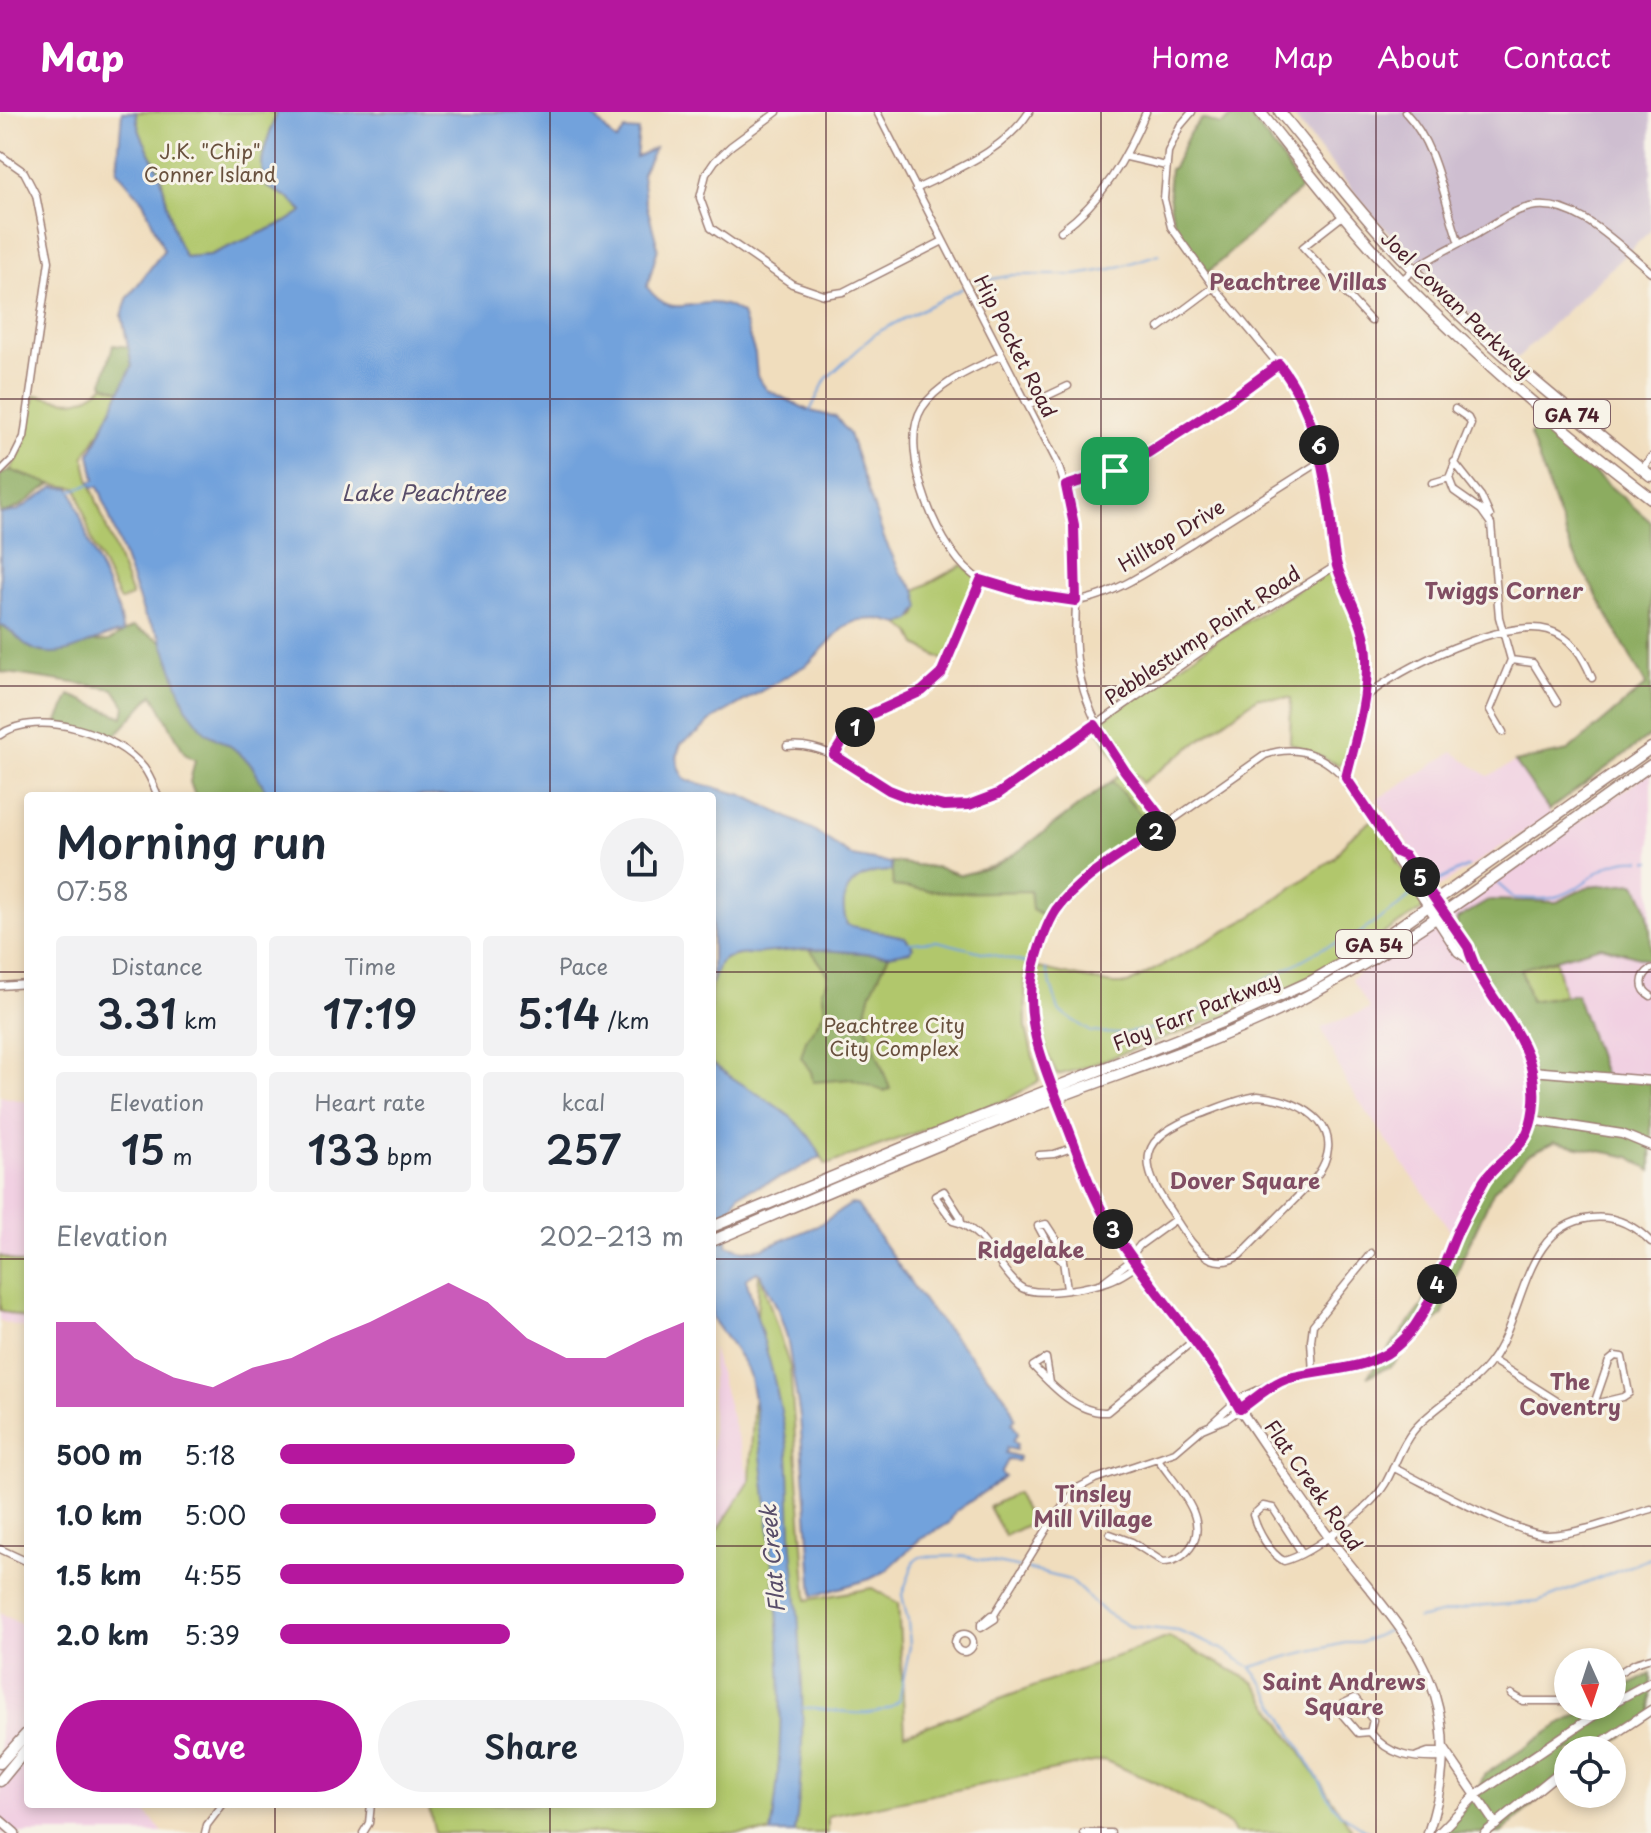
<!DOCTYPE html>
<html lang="en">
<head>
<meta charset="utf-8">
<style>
	:root { --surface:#fff; --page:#f2f2f3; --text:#1f2937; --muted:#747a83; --accent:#b5179e }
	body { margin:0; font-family:"Playpen Sans",sans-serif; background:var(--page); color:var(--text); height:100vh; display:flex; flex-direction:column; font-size:30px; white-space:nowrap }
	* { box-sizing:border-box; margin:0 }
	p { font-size:26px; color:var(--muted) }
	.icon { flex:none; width:44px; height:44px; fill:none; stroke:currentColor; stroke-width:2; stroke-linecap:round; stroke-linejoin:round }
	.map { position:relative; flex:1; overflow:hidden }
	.panel { position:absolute; left:24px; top:680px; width:692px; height:1016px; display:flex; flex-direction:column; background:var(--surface); border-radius:8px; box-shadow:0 4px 12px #0003 }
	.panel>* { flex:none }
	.needle { width:52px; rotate:177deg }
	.tools { position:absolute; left:1554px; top:1536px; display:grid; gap:16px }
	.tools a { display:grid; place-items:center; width:72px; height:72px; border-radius:50%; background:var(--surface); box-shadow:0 4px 12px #0003; font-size:40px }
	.pin { position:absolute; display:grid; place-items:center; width:68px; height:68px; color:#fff; margin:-34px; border-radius:16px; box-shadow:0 4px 12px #0006 }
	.km { position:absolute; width:40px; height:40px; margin:-20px; border-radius:50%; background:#222; color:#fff; font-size:22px; line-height:40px; text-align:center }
	.round { display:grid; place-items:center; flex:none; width:84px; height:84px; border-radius:42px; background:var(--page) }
	.head { display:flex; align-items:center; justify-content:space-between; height:136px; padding:0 32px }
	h1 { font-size:44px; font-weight:600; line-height:60px }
	.figures { display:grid; grid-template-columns:repeat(3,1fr); gap:12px; height:136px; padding:8px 32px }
	.figures div { display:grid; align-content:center; border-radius:8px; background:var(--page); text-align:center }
	.figures b { font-size:40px; font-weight:600 }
	.figures small { font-size:22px; font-weight:400 }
	.figures p { font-size:22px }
	.chart { height:224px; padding:16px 32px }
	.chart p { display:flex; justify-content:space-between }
	.chart svg { width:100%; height:144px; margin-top:8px; fill:var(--accent); opacity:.7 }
	.button { display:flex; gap:16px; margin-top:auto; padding:16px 32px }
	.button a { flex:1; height:92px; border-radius:48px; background:var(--accent); color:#fff; font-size:32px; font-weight:600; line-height:92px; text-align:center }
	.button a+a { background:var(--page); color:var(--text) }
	ul { padding:0 32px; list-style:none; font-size:26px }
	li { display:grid; grid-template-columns:128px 96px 1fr; align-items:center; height:60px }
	li i { height:20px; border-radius:10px; background:var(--accent) }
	header { display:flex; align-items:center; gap:48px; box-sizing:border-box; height:112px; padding:0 40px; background:var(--accent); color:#fff }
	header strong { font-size:38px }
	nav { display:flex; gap:44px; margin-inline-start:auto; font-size:28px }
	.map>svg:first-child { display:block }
	.built { fill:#f1d0e2 }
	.industrial { fill:#cebed0 }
	.green { fill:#b1c76c; stroke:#7e734c; stroke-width:2 }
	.forest { fill:#8cac60; stroke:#6b6646; stroke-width:2 }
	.water { fill:#72a2dc; stroke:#5e6084; stroke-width:2 }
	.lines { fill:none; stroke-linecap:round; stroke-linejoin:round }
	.stream { stroke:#72a2dc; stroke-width:2 }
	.minor-casing { stroke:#9d7e74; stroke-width:9 }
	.tertiary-casing { stroke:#9d7e74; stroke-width:11 }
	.primary-casing { stroke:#9d7e74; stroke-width:13 }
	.minor { stroke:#fff; stroke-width:6 }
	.tertiary { stroke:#fff; stroke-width:8 }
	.primary { stroke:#fff; stroke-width:10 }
	.route-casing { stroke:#fff; stroke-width:16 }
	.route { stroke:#b5179e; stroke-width:10 }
	.grid { fill:none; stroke:#4a1f2b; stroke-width:2; stroke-opacity:0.55 }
	.labels { text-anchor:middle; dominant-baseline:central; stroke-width:6; stroke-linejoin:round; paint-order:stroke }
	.shield { fill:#f7f3e8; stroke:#7e5f64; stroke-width:2 }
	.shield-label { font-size:18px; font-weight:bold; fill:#4a1f2b }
	.park-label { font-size:20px; fill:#69513e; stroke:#f7f3e8 }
	.street-label { font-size:20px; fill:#4a1f2b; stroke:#f7f3e8 }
	.neighbourhood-label { font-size:22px; font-weight:bold; fill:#814e63; stroke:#f7f3e8 }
	.water-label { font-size:22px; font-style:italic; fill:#584d69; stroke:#f7f3e8 }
</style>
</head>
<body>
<header>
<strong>Map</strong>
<nav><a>Home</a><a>Map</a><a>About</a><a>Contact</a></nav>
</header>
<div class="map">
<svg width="1651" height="1721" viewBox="0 0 1651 1721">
	<rect width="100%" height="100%" fill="#f7f3e8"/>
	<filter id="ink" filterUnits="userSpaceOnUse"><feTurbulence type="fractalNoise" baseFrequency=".0125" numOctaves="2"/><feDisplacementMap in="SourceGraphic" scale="16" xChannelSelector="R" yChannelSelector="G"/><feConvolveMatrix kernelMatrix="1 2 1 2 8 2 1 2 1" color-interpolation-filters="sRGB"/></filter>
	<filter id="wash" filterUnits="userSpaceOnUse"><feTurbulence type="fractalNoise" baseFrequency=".006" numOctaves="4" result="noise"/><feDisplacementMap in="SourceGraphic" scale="32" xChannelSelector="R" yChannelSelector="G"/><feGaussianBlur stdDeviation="1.8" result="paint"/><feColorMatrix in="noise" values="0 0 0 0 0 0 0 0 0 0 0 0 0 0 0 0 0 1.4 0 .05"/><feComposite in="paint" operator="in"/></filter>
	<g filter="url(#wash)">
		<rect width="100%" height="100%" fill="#f0ddbd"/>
		<!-- built -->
		<path class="built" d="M1453,640L1488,664L1515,650L1551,702L1438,776L1377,687Z
			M1651,660V970L1527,1022L1452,1121L1345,969L1321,915L1370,897L1351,867Z
			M0,984L28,990V1217L0,1209Z
			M712,1236L750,1369L712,1427Z
			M0,1501L28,1516V1692H138L164,1721H0Z"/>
		<!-- industrial -->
		<path class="industrial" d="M1290,0H1651V118L1517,246L1489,221L1374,105Z"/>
		<!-- green -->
		<path class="green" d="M136,0H276C270,28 254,47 267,75L287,85L303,99L286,110L210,143L184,145C172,121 168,92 161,65C154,42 137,26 136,0Z
			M105,273L124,280L84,345L90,371L132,484L120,489L93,433L77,376L40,370L10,358C26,333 30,312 35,283C68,289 77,296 105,273Z
			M962,453L981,468L946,549L917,533L911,521L900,512C925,504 918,497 916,478Z
			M1337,453L1364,522L1366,585L1347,649L1339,653L1290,631L1291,586L1258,585L1142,671L1138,664L1125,661L1156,705L1153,716L1085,764L1056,790L1025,857L1026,916L1039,969L1006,988L826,1053C798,995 757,988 712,951C712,926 705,871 719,851C728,839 806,837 824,837L847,813C835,776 856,760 891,759V750L939,756L962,763L993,754L1022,737L1124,660L1095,613L1217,528Z
			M1374,707L1396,740V748L1428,794L1285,882L1077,958L1057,963C1041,928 1028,892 1034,855L1111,872H1128L1251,805L1334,746L1348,727Z
			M1556,848L1564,883L1530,889L1521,856Z
			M0,1144L28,1154L26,1207L0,1198Z
			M759,1159L790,1256L807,1488L872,1476L898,1491L905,1622L1169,1525L1254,1570L1354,1721H1235L1230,1713L1161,1673L1104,1648L828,1704V1721H435L428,1692H712V1427L750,1369Z
			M1016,1381L1031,1411L1005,1424L989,1395Z"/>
		<!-- forest -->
		<path class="forest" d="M1238,0H1246L1277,39L1301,77L1207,161C1179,123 1165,107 1170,57L1173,56L1190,20L1202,7L1221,13Z
			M113,233L138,236L124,280L105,273L103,270Z
			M1538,312L1651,410V623L1549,698L1515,650L1568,639L1646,573L1571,437L1530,323Z
			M10,358L51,372L17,396L0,402V363Z
			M0,511L49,532L109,529L133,515L171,533L232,625L276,684H195L190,670L195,648L185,642L153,582L112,627L57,611L70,583L123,605L125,594L114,577L0,560Z
			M1112,669L1142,704L1148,719C1113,743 1067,767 1049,806L1032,797L1030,779L952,781L893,774L891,750L939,756L961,763L993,755L1022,737Z
			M1634,771C1651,789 1651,827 1651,851L1646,847L1601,834L1521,857L1530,889L1576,882L1605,965L1651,970V1059L1630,1045L1554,1030L1528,1043L1494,1078L1464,1143L1443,1202L1391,1254L1367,1265L1423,1193L1452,1121L1478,1071L1527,1022L1532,959L1524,936L1456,818L1457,807L1490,788L1557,790L1587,775Z
			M810,837L889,843L871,880L864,907L890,977L884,979L851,967L813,970L811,960L801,945L806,928L825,899L822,878L827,870L828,862Z
			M1651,1562V1605L1602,1638H1568V1661L1501,1721H1442L1476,1683L1484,1663L1559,1613L1594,1594H1612V1583Z"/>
		<!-- water -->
		<path class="water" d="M122,0H136C137,26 154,42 161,66C167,90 173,124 185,145L210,143L286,110L303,99L287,85L267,75C254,47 270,28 276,0H590L616,29L625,18L639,19L636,45L655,36L642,62L645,87L658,136L647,175C673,211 694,184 725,193C730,194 737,199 742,202L755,242L757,264L767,278L810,299L836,305L849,322L884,426L901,462L916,478L920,495L911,508L900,512L879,507L859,508L845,514L808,552L713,607L698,621L681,632C675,645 676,657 686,668L743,683L812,717L852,744L891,751V759C857,760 835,776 847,813L905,825L913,835L910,839L889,843L810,837L738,843L724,847L719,852L712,872V684H269L251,652L232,635L206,621L186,595L160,523L145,505L101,381L98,375H92L90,370L95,368L90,342L132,254L122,204L127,187L164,138L143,89L117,59Z
			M54,375L70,376L74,383L89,431L118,498L123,521C96,522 74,546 42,540C22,537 16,518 0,513V402L17,399Z
			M712,951C748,981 802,998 821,1045L789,1062L739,1082L731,1097L733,1101L727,1113V1133L745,1139L764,1136L817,1114L851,1092L857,1093L926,1193L1007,1286L1015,1306L1012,1311L1018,1321L1013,1329L1017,1332L1016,1338L1007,1336L1006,1341L1019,1345L1018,1349L1008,1348L1001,1361L1005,1365L955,1400L949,1411L919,1428L886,1459L870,1467L813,1484L800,1305L787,1225L777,1195L761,1163L757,1160L746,1167C762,1222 779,1277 787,1333C791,1367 789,1401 792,1436C802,1531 808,1626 795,1721H771C794,1579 771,1434 755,1292L750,1266L744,1251L712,1206Z"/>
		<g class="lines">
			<!-- stream -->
			<path class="stream" d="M977,170L1013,163H1076L1112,157L1159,142
				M810,299L826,267L876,221L963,176
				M72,379L91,372
				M1648,749H1651
				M1426,768L1436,770L1468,754
				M1498,772L1514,786C1525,786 1540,788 1551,786C1589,779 1598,744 1641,748
				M909,831L937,829L1026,851
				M1046,857L1059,899L1091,920L1118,922L1165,915L1274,864L1323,836L1354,825L1404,790L1413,780
				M1027,1457L1070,1468L1103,1499L1128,1514L1178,1519L1222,1537L1250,1555L1264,1572L1333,1693L1341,1702L1370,1721
				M1417,1507L1472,1495L1538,1490L1651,1446
				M1252,1555L1293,1543L1345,1531H1360L1391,1517
				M803,1596C835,1596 872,1612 899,1589L910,1534L908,1509L902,1483L914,1449L920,1445L963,1444L1021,1456"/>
		</g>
	</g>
	<g filter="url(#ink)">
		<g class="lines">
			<defs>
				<path id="minor" d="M777,0L731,34L715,49L706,62L700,86L711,116L792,172L824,183L843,180L943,129
					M877,0L1057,350C1070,385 1076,419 1077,457C1077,487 1073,518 1077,548C1086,614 1127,662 1166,712
					M1192,0L1180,14L1168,40L1164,87L1171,115L1214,175L1292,269L1306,295L1323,348L1337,453L1365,526L1366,585L1346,666
					M1405,0C1438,35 1443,87 1459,131
					M0,43L24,60L36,83L49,149L24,325L13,347L0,360
					M1127,45L1166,54
					M916,77C958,56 1003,40 1029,0
					M1344,103L1303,135L1371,209
					M1061,119C1103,88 1126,47 1146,0
					M1402,168C1423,148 1449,137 1475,123C1492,113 1511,99 1530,95C1575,85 1619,134 1651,160
					M1159,216L1214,175
					M1002,243C975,256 939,270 922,296C896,337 940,447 981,468C1001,478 1054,490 1076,489C1112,486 1164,449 1195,429C1237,402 1280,375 1323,348
					M1028,293L1068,274
					M1455,297L1468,306L1471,312L1449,366L1454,379L1481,398L1491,412L1499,505L1511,548
					M1454,350L1481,384L1490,404
					M1642,357L1651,345
					M1432,371L1449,366
					M1066,374L1129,353L1230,288L1279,252
					M1511,548L1533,551L1557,590
					M1366,585C1398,556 1506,505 1548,518C1572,525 1583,544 1592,566
					M1503,620L1490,598L1511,548
					M0,623C37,596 117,621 144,656C150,664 154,675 158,684
					M787,634C825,630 856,657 887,676C919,697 965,701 998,682L1217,528L1337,453
					M834,643L858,611L867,604L922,579L941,562L981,468
					M1396,740V748L1427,794
					M1651,857C1640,864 1639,877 1651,884
					M0,874L28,872
					M1053,976C1019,891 1018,820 1097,761L1265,643C1332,619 1366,695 1396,740L1405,744L1436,788
					M1258,984C1307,988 1353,1019 1313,1069L1240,1143C1231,1149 1221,1151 1211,1147C1194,1139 1181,1115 1171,1100C1136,1049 1139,1026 1199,1003C1218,996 1237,987 1258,984Z
					M1039,1043L1054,1042L1075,1035
					M961,1110L960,1104L944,1079L935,1084L953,1109C985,1116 996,1155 1019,1174C1034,1187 1099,1175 1116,1166C1124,1163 1131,1157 1138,1153
					M1131,1144L1140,1133L1176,1107
					M1063,1150L1051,1138L1038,1114L1046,1112L1061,1135L1067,1177
					M1104,1169L1133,1147
					M1615,1244L1622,1245L1629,1281L1623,1285L1594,1292L1609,1249Z
					M1492,1248L1565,1294L1581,1295L1594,1292
					M1313,1261L1311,1229L1313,1213L1371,1141
					M1050,1271L1046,1246L1033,1254C1052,1274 1078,1302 1107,1300L1193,1229
					M1212,1311L1236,1289
					M1394,1356C1427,1372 1517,1423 1548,1423C1577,1423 1622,1405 1651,1397
					M1110,1422L1132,1430L1163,1450C1174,1450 1183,1445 1190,1436C1212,1407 1174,1372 1158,1347
					M0,1437L28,1450
					M1302,1441L1273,1396L1263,1394L1253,1403C1257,1418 1270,1442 1284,1449C1312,1442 1370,1397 1385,1372C1395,1355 1400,1334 1414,1318C1436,1292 1471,1277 1491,1249C1525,1204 1522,1114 1591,1106C1615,1103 1635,1114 1651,1130
					M994,1503H991L981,1512V1516L995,1507L994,1503L1055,1404L1078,1376L1095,1367L1175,1340L1202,1317L1228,1306L1240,1297
					M955 1531a9 9 0 1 1 18 0a9 9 0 1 1-18 0Z
					M1612,1565L1635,1551L1651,1546
					M1511,1582L1523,1589H1568
					M1355,1586L1373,1608L1370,1620L1358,1621L1341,1601L1342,1592Z
					M1370,1620C1390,1645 1413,1647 1443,1646
					M1417,1644L1428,1640H1443
					M205,1721L207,1713L223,1692
					M363,1721L369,1711L371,1692
					M1084,1721H1111"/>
				<path id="tertiary" d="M1428,794L1458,840L1471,849
					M1532,959L1651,969
					M1055,982C1070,1020 1082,1059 1100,1095C1125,1145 1164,1189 1197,1234C1241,1297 1282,1362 1328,1424C1363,1473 1418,1525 1435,1584C1449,1630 1443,1677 1428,1721
					M1532,1008L1622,1022L1651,1034
					M1236,1289L1285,1267L1360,1254L1393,1237L1426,1196L1456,1122L1487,1065L1527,1022L1532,1008L1533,973L1532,959L1524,936L1514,916L1472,849L1468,835L1436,788
					M1240,1297L1268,1276
					M1612,1591L1651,1570
					M1443,1635L1496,1713
					M1590,1638L1651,1598
					M0,1708L15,1721
					M1439,1721L1476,1683L1608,1594
					M1485,1721L1568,1653"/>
				<path id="primary" d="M1260,0C1306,57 1351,116 1402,169C1478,248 1564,319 1651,386
					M1280,0C1315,43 1349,87 1386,128C1465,215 1559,291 1651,364
					M712,1115L919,1029L1224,909L1312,869L1376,831L1651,636
					M712,1129C827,1080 942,1030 1058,985C1132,957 1207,933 1278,899C1412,833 1529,738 1651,653
					M0,1651L28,1620
					M0,1669L28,1635"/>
			</defs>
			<!-- minor casing -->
			<use href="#minor" class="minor-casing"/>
			<!-- tertiary casing -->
			<use href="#tertiary" class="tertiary-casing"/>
			<!-- primary casing -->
			<use href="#primary" class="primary-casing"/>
			<!-- minor -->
			<use href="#minor" class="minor"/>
			<!-- tertiary -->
			<use href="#tertiary" class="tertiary"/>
			<!-- primary -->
			<use href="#primary" class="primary"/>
		</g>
	</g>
	<g class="lines" filter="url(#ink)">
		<defs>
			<path id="route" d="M1279,252C1313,296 1322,346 1330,400C1332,417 1332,437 1337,454C1347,486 1367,512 1367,546C1368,588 1356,626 1346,666L1396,740L1405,744L1468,835C1480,880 1522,912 1532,959C1536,977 1535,1002 1528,1019C1520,1039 1496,1051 1484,1069C1474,1087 1464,1105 1456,1123C1438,1165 1427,1216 1386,1242C1355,1260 1319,1257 1286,1267C1269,1273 1255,1287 1240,1297C1204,1232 1149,1177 1110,1113C1091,1082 1080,1046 1067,1013C1047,960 1022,912 1034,855C1039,836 1045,815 1056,798C1082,762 1130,739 1166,712L1125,659L1095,613L998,682L969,693L944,694L907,685L889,678L834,643L844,627L867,604L922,579L941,562L981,468L1028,482L1076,489L1074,413L1066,374L1129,353L1230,288Z"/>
		</defs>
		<!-- route casing -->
		<use href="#route" class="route-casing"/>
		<!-- route -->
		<use href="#route" class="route"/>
	</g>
	<!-- grid -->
	<path class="grid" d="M275,0V684M550,0V684M826,0V1721M1101,0V1721M1376,0V1721M0,287H1651M0,574H1651M0,860H28M712,860H1651M0,1147H28M712,1147H1651M0,1434H28M712,1434H1651M275,1692V1721M550,1692V1721"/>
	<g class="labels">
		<!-- shield labels -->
		<g class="shield">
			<rect x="1534" y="288" width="76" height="28" rx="6"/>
			<rect x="1336" y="818" width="76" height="28" rx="6"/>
		</g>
		<g class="shield-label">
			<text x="1572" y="302">GA 74</text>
			<text x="1374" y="832">GA 54</text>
		</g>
		<!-- park labels -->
		<g class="park-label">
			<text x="210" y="39">J.K. "Chip"<tspan x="210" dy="23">Conner Island</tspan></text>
			<text x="894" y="913">Peachtree City<tspan x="894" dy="23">City Complex</tspan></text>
		</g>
		<!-- street labels -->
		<g class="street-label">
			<text transform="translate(1457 192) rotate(44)">Joel Cowan Parkway</text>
			<text transform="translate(1016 234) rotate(63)">Hip Pocket Road</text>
			<text transform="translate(1171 423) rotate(-31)">Hilltop Drive</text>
			<text transform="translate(1202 523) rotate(-34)">Pebblestump Point Road</text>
			<text transform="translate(1196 899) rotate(-22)">Floy Farr Parkway</text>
			<text transform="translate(1314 1373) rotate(55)">Flat Creek Road</text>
		</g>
		<!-- neighbourhood labels -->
		<g class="neighbourhood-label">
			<text x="1298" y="168">Peachtree Villas</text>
			<text x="1504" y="477">Twiggs Corner</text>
			<text x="1245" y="1067">Dover Square</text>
			<text x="1031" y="1136">Ridgelake</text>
			<text x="1570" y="1268">The<tspan x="1570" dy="25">Coventry</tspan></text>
			<text x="1093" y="1380">Tinsley<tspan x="1093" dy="25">Mill Village</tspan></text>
			<text x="1344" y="1568">Saint Andrews<tspan x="1344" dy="25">Square</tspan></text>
		</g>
		<!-- water labels -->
		<g class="water-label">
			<text x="424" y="379">Lake Peachtree</text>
			<text transform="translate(771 1447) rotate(-95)">Flat Creek</text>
		</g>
	</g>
</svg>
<div class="tools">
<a><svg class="needle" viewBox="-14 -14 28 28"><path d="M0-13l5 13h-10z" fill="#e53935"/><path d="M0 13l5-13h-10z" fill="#747a83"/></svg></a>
<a><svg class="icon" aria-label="locate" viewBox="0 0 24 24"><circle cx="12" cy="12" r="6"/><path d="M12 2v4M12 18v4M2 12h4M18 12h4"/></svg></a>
</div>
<div class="pin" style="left:1115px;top:359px;background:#1e9e55"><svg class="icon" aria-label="arrive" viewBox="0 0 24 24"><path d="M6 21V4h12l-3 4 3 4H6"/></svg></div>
<b class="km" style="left:855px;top:615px">1</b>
<b class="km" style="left:1156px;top:719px">2</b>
<b class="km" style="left:1113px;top:1117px">3</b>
<b class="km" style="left:1437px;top:1172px">4</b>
<b class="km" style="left:1420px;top:765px">5</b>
<b class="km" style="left:1319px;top:333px">6</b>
<section class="panel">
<div class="head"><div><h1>Morning run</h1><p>07:58</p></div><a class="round"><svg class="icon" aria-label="share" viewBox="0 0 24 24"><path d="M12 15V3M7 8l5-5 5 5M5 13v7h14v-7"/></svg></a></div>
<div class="figures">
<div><p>Distance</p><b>3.31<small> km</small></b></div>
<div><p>Time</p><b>17:19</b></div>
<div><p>Pace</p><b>5:14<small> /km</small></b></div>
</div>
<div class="figures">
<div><p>Elevation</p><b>15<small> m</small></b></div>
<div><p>Heart rate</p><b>133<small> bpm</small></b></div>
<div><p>kcal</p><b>257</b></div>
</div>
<div class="chart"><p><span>Elevation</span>202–213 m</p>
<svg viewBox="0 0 160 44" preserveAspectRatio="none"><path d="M0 44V18L10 18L20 29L30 35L40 38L50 32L60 29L70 23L80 18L90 12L100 6L110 12L120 23L130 29L140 29L150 23L160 18V44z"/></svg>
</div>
<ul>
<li><b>500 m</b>5:18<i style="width:73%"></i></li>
<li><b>1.0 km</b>5:00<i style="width:93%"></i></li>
<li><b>1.5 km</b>4:55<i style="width:100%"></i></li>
<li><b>2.0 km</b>5:39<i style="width:57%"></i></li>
</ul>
<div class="button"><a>Save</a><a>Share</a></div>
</section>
</div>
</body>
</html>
